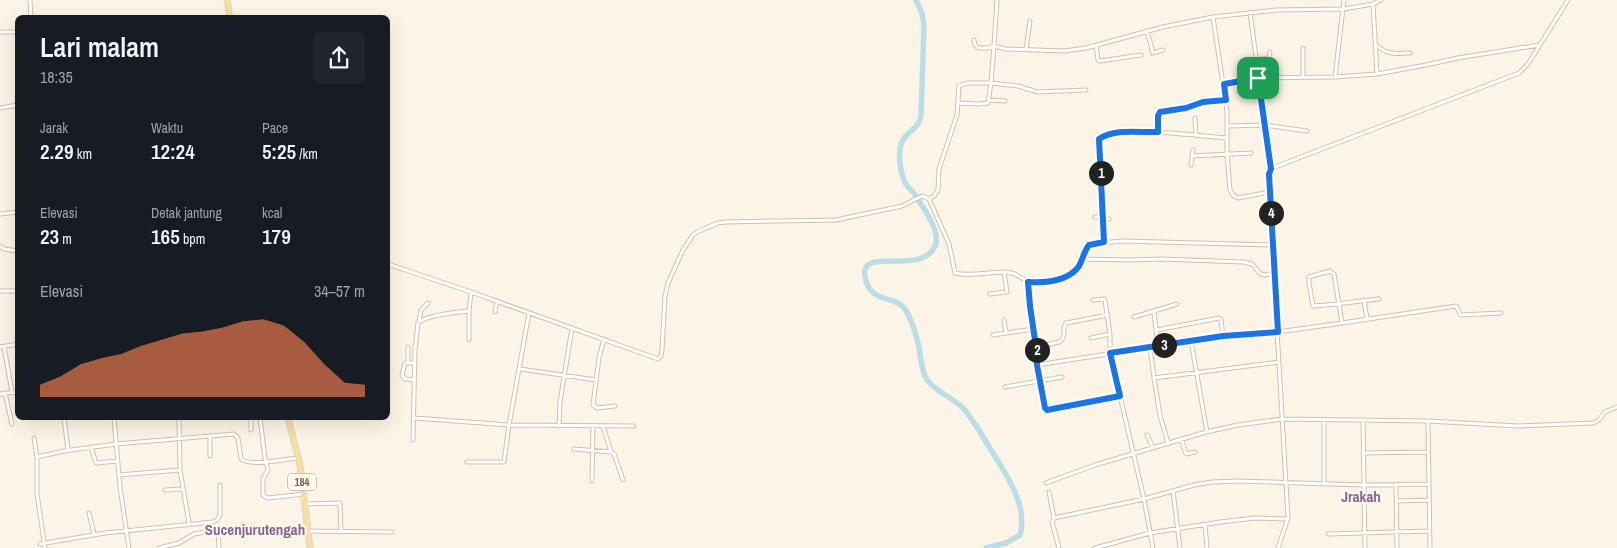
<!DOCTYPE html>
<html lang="id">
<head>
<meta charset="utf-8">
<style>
	:root { --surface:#171b24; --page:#20242c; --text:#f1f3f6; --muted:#9ea1a6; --accent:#e5784d }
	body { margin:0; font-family:"Archivo Narrow",sans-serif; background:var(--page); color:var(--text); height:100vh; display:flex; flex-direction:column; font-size:19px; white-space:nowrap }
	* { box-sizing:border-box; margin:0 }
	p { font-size:16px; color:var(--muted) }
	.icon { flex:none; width:28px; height:28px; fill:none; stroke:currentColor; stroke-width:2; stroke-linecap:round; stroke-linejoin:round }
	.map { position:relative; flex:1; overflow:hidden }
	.details { position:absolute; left:15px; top:15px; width:375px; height:405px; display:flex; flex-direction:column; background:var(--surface); border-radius:8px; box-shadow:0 5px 20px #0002 }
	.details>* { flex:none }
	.pin { position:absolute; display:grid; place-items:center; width:42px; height:42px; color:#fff; margin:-21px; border-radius:10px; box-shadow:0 2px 8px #0006 }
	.km { position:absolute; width:25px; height:25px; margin:-12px; border-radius:50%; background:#222; color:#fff; font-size:14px; line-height:25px; text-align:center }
	.round { display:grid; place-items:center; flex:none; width:52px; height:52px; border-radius:8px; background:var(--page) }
	.headline { display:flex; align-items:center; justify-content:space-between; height:85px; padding:0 25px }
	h1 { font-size:28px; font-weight:600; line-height:38px }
	.metrics { display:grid; grid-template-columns:repeat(3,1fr); gap:8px; height:85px; padding:5px 25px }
	.metrics div { display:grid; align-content:center }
	.metrics b { font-size:21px; font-weight:600 }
	.metrics small { font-size:14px; font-weight:400 }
	.metrics p { font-size:14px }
	.chart { height:140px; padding:10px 25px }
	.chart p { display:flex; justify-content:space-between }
	.chart svg { width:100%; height:90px; margin-top:5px; fill:var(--accent); opacity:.7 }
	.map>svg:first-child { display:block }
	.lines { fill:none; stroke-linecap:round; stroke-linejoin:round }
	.river { stroke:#bbdde6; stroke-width:5.5 }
	.minor-casing { stroke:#d0c0af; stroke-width:5 }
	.primary-casing { stroke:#dbd5d0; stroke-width:7 }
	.minor { stroke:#fff; stroke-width:3 }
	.primary { stroke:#fadea0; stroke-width:5 }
	.route-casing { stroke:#fff; stroke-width:10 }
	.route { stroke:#1a73e8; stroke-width:6 }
	.labels { text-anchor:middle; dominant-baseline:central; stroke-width:4.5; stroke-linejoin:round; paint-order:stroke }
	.shield { fill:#fff9ed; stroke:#9f8c7c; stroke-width:1 }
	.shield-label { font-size:11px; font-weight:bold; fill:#765d4b }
	.quarter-label { font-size:15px; font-weight:bold; fill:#856392; stroke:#fff9ed }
</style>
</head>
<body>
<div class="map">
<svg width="1617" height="548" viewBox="0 0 1617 548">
	<rect width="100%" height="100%" fill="#fcf5e7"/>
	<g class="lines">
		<!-- river -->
		<path class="river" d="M916,0L922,13L924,25L921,116C919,128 909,130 903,140C897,150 900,170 904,180C905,185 910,189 913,192C921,204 942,232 935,246C921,277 859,245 865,277C870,304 894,295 904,308C912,318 916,335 919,347C921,357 921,371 927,380C936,392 952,397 963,408C973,419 980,432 988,445C1003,470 1029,504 1020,535L1006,543L986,548"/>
		<defs>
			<path id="minor" d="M30,0L31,18
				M1250,12L1271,169
				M1213,17L1227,111V154L1230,190L1233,195L1238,198L1270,192
				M1147,31L1153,53L1163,50
				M0,32H18
				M974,40L975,45L978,48H988L994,46L997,0
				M1096,45L1098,60L1100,61L1141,55
				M1376,45C1387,55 1396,54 1410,53
				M1303,48V77
				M1026,49L1030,21
				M1256,60L1269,58L1270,52
				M1377,74L1426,65L1458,58L1539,45
				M1335,77L1344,0
				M1224,84L1258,78L1335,77L1377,74L1373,4
				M989,100L1005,101
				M958,103L978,104L988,103L991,83L1018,86L1037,92L1086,90
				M0,108L18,105
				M1195,118L1196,136
				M1228,126L1264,125L1307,131
				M1158,132V116L1160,112L1186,108L1203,102L1226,100
				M1193,150L1192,156L1251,153
				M1191,165L1192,156
				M929,199L934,196L938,190L939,169L957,115L959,86L968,83H991L994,46L1006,49L1064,51L1086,48L1163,27L1213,17L1276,10L1344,9L1373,4L1381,0
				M0,214L18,212
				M1095,217C1100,217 1104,219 1109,219
				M1104,242L1099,139C1120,125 1200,136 1227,138
				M0,246L4,249L18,251
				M1082,259L1129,260L1161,259L1243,262L1252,264L1261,274L1265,275L1274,273
				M388,264L471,292L658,359L661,356L662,350L665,296L668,283L683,250L693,235L699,231L718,223L726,222L836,220L902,206L922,196L929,199L949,244L955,273C970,277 988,272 1004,272C1017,272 1019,278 1029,282C1043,287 1061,280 1072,272C1083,265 1082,251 1091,244L1122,241L1272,245
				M1028,281C1030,304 1035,325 1037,347C1038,368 1037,390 1046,409L1051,410L1120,396
				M0,291H18
				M990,294L1007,292L1004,272
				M1093,300L1104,299L1105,301L1110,334V353L1144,499L1153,548
				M1364,300L1367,319
				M469,311L471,292
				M495,312L497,301
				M1154,312L1158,346
				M1134,317L1177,304
				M1004,320L1006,333
				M419,321L421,310L428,303
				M1342,323L1456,306L1461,315L1501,313
				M1157,330L1219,318L1221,320L1223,336
				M993,335L1034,329
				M1091,338L1110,334
				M604,339L599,358L593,405L597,408L615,406
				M1191,341L1207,432
				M0,347L18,344
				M4,347L12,392
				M1037,347L1059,342C1068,336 1061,329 1066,323L1108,315
				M1150,347L1154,378
				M408,362V347
				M1037,365L1223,336L1278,332L1342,323L1334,274L1330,271L1309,277V283L1313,306C1335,305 1357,301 1379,299
				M520,369L596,380
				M414,380L405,379L402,375L405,363H415
				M1005,387L1062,377
				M5,393L12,424
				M0,394L18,392
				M64,418L68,450
				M114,418L120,487L129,548
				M179,418L180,470L189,523
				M251,418V430
				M260,418L265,458L268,470L263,479V496L268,498L304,494
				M414,418L509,425L634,426
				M1324,420V483
				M1363,420L1365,548
				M1428,421L1430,548
				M559,426L560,402L572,328
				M1147,435L1153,448
				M210,436V456
				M34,438L37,457
				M1181,439L1186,454L1195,452
				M413,440L415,349L418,323C426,315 458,312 469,311V340
				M1168,443L1160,415L1154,378L1279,362
				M91,447L96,463L118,461
				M574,449L611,452L603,426
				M611,452L614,454L623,480
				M1363,453L1428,452
				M467,462H504L509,425L529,313
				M119,475L180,470
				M592,481L593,426
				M1046,483L1095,465L1206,432L1238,425L1282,419L1428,421L1518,426L1593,423L1599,420L1605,412L1617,407
				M1396,484L1397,548
				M165,490L183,489
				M1173,491L1180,548
				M1049,492L1054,518L1052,522L1059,548
				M1397,501L1429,500
				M305,504L340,503L341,531
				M89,513L94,534
				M1054,518L1144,499L1194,485L1212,482L1237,481L1363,485L1429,484
				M1205,525L1207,548
				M218,530L219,548
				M1328,534L1429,531
				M40,544L105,533L213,522L217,520L220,515V485
				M45,548L37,494V457L64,451L116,444L234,434L238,438L241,459C250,467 285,459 298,458
				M159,548L179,543L194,534L218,530L392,532
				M1095,548L1150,533L1220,522L1255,518L1288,519
				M1278,548L1288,518L1272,245L1269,171L1275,167L1519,73L1528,64L1568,0"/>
			<path id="primary" d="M227,0L230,18
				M288,418L300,465L310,548"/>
		</defs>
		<!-- minor casing -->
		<use href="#minor" class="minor-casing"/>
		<!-- primary casing -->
		<use href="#primary" class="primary-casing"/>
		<!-- minor -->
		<use href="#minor" class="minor"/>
		<!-- primary -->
		<use href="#primary" class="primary"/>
	</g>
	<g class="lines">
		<defs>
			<path id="route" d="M1258,78L1271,169L1269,174L1270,192L1278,332L1223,336L1110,353L1120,396L1047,410L1045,408L1037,365L1036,347L1030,306L1028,282C1045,283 1068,282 1079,266C1083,259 1084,251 1089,245L1104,242L1099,139C1115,128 1140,133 1158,132V116L1160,112L1186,108L1203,102L1226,100L1224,84Z"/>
		</defs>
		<!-- route casing -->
		<use href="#route" class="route-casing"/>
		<!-- route -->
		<use href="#route" class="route"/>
	</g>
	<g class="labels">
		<!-- shield labels -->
		<rect class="shield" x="288" y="473.5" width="28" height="17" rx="4"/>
		<g class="shield-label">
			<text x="302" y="482">184</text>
		</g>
		<!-- quarter labels -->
		<g class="quarter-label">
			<text x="1361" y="496">Jrakah</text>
			<text x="255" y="529">Sucenjurutengah</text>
		</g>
	</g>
</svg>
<div class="pin" style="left:1258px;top:78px;background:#1e9e55"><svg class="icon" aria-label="arrive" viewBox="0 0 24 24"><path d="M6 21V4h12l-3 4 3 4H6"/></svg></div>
<b class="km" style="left:1101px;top:173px">1</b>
<b class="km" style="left:1037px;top:350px">2</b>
<b class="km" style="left:1164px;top:345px">3</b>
<b class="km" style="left:1271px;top:213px">4</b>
<section class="details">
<div class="headline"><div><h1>Lari malam</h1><p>18:35</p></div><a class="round"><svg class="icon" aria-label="share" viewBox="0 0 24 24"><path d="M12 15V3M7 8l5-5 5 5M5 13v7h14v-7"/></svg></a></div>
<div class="metrics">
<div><p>Jarak</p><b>2.29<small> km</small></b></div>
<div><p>Waktu</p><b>12:24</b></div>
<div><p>Pace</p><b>5:25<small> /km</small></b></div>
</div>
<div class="metrics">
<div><p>Elevasi</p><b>23<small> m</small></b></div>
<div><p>Detak jantung</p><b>165<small> bpm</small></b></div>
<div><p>kcal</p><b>179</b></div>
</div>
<div class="chart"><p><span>Elevasi</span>34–57 m</p>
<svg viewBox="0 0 160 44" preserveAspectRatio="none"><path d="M0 44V38L10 34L20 28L30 25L40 23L50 19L60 16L70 13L80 12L90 10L100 7L110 6L120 9L130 17L140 28L150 37L160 38V44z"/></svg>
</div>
</section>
</div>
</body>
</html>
